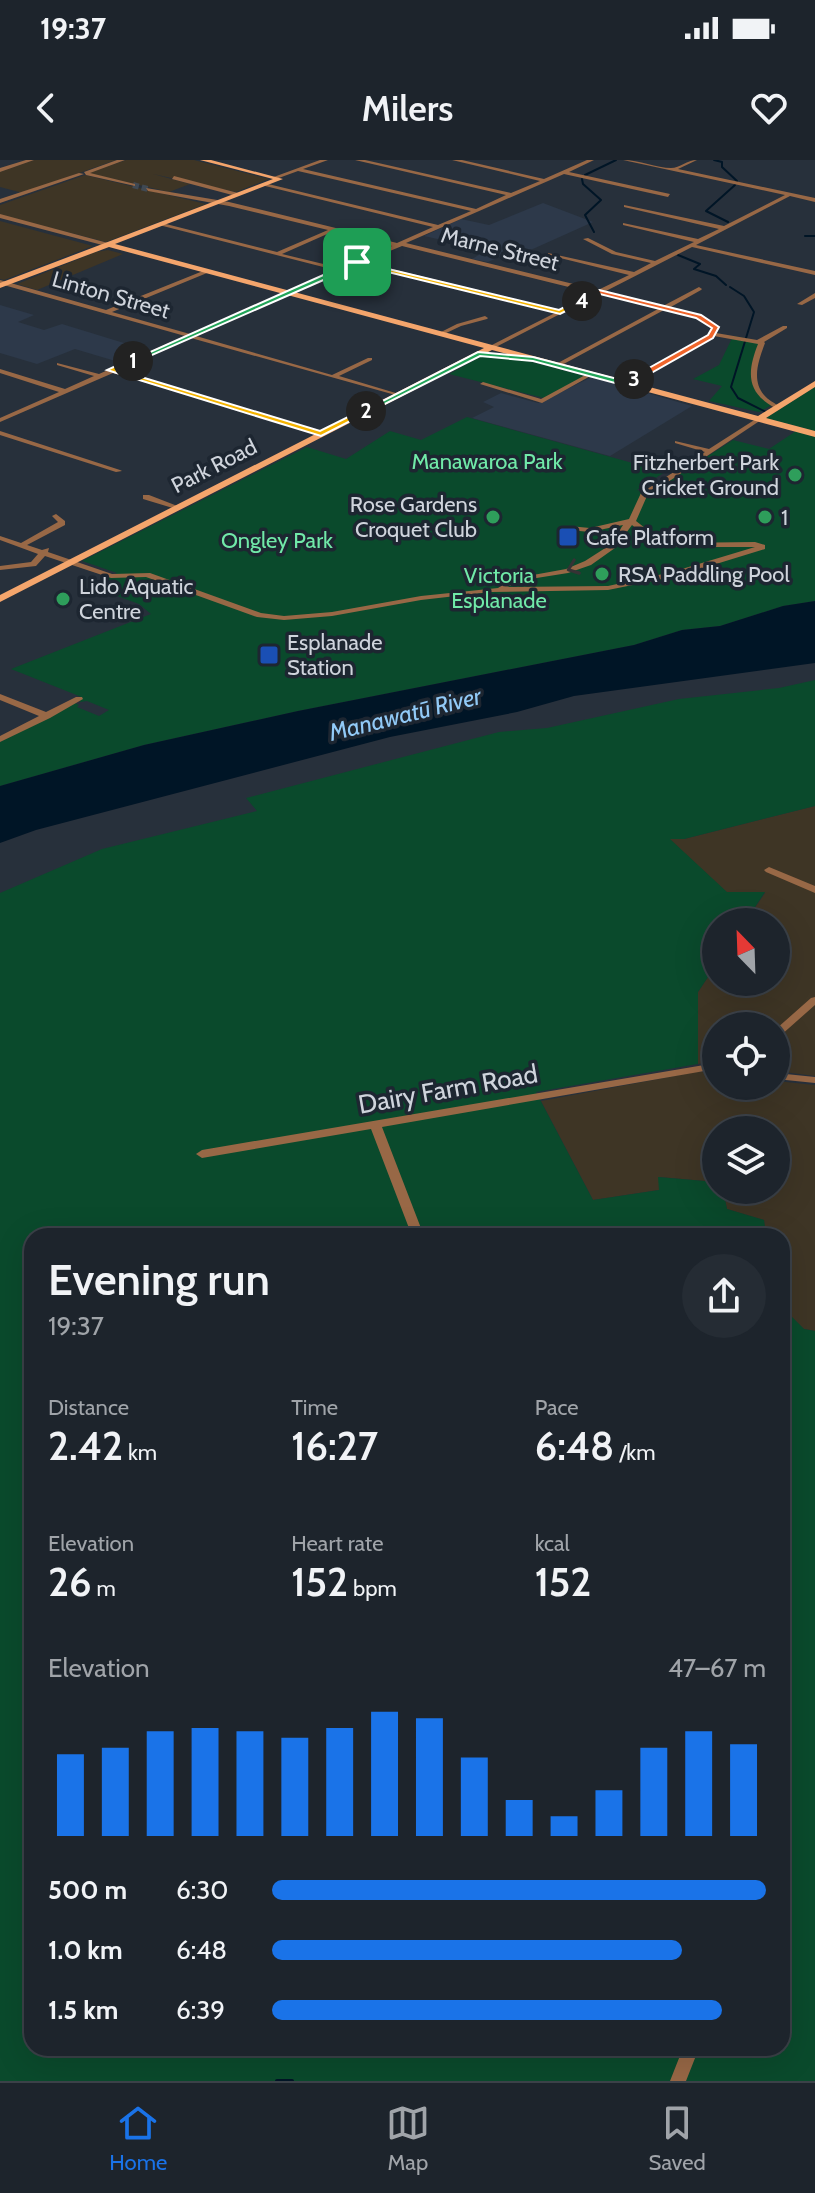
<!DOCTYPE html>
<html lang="en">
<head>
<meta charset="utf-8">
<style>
	:root { --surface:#1d242c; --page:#252c34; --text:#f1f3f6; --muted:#a0a4a9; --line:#3b4148; --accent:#1a73e8 }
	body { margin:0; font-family:Cabin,sans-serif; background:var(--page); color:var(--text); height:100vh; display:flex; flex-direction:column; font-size:30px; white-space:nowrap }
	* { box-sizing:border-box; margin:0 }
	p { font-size:26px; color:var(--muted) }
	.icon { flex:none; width:44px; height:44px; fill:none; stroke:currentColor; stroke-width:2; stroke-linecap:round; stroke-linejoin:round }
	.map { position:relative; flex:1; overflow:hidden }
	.details { position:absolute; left:24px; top:1068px; width:766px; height:828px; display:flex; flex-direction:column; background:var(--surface); border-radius:24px; box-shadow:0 8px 32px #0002,0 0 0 2px var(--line) }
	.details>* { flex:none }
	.needle { width:52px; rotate:337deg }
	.buttons { position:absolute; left:702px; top:748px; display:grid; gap:16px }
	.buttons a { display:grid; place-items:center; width:88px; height:88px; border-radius:50%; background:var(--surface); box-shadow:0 8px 32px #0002,0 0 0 2px var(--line); font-size:40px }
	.pin { position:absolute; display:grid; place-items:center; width:68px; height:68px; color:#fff; margin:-34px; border-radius:16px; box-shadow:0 4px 12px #0006 }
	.km { position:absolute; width:40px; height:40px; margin:-20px; border-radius:50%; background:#222; color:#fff; font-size:22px; line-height:40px; text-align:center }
	.round { display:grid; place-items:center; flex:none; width:84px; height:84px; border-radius:42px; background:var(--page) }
	.headline { display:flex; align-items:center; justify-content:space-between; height:136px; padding:0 24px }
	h1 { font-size:44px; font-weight:600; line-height:60px }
	.stats { display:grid; grid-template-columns:repeat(3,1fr); gap:12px; height:136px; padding:8px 24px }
	.stats div { display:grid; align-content:center }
	.stats b { font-size:40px; font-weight:600 }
	.stats small { font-size:22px; font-weight:400 }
	.stats p { font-size:22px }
	.chart { height:224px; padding:16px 24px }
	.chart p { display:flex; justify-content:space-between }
	.chart svg { width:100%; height:144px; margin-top:8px; stroke:var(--accent); stroke-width:6 }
	ul { padding:0 24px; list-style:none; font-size:26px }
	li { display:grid; grid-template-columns:128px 96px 1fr; align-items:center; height:60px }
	li i { height:20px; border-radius:10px; background:var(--accent) }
	.status { display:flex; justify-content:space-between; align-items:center; height:56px; padding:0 40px; background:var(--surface); direction:ltr }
	.status svg { height:22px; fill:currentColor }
	header { display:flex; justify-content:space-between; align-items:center; height:104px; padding:0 24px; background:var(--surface); font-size:36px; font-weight:600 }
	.tabs { display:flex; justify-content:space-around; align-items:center; height:112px; border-top:2px solid var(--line); background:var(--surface); font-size:22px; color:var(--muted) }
	.tabs a { display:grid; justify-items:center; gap:4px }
	.tabs .current { color:var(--accent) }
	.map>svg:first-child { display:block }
	.commercial { fill:#3e3525 }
	.built { fill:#2d394a }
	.green { fill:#0a4a2c }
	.water { fill:#001526 }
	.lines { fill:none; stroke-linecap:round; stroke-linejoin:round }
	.stream-far1 { stroke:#001526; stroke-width:2 }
	.stream { stroke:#001526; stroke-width:4 }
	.minor-tunnel { stroke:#404953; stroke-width:6; stroke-dasharray:6 3; stroke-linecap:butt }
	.minor { fill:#986846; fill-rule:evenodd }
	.major { fill:#f4a56c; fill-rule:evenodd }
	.oneway { stroke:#363335 }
	.split-1 { fill:#22a559; stroke:#fff; stroke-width:2 }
	.split-2 { fill:#f5b400; stroke:#fff; stroke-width:2 }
	.split-3 { fill:#22a559; stroke:#fff; stroke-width:2 }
	.split-4 { fill:#f0652b; stroke:#fff; stroke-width:2 }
	.split-5 { fill:#f5b400; stroke:#fff; stroke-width:2 }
	.leisure-dot { fill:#2e9e5b; stroke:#1d2631; stroke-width:3 }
	.transit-dot { fill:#1a4fb4; stroke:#1d2631; stroke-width:3 }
	.labels { text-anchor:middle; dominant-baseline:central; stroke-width:7; stroke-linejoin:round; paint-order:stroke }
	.far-street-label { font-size:22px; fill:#cfd4dc; stroke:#1d2631 }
	.far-park-label { font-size:22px; fill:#70e9a8; stroke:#1d2631 }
	.far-poi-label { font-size:22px; fill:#cfd4dc; stroke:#1d2631; text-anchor:start }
	.far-water-label { font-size:24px; font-style:italic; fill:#92caf7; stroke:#1d2631 }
	.street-label { font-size:26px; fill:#cfd4dc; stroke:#1d2631 }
</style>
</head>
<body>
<div class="status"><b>19:37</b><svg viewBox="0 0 49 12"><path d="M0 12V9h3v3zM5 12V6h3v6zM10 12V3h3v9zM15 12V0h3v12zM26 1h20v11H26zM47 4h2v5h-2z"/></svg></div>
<header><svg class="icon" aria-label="back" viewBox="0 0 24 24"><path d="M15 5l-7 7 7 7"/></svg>Milers<svg class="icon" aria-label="heart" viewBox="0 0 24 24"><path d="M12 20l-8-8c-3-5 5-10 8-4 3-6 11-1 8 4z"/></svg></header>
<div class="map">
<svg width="815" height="1921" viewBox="0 0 815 1921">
	<rect width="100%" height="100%" fill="#27303b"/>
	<!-- commercial -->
	<path class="commercial" d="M34,0H116L23,33L0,27V12Z
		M126,0H194L269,19L236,32L153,14L190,24L169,32L88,13Z
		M85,15L206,44L106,82L0,55V45Z
		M0,61L93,86L4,120L0,119Z
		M108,90L123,94L37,130L17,124L96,92Z
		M815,646V916L776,911V866H716V901L698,904V832L716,805V822H776V762H745L765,733H727L669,679H684Z
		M696,912H716V926H776V921L815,925V1171L804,1169L782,1147V1076H766L764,1060L727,1049L723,1030H776V970H716V1022L659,1017V1030L593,1040L541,941Z"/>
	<!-- built -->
	<path class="built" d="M543,43L593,62L515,97L504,95L488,102L472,99L487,90L424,76L461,59L489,65Z
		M0,145L34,155L18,162L44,170L62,164L150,191L122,203L75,189L37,204L0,193Z
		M592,217L692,246L610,296L472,258L494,247L483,242L501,233L538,243Z"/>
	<!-- green -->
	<path class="green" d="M733,176L760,181C756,207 747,230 772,245L759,252L709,241L722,226L693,219L719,205Z
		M484,195L520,199L585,216L544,238L449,214Z
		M815,227V271L766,258Z
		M467,257L665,312L637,330L650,333L733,280L769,289L796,271L815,277V441L783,446L720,466L682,470L634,485L298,551L144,585L0,626V582L75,543L79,545L77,547L99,556L109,550L87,541L80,542L81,537L74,534L11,509L151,454L139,444L106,432L108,425L100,422L117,413L82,401L307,287L346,299L390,271L421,280Z
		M815,520V646L684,679H670L727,732H765L745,762H716V805L698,832V904L536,932L593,1040L659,1030L658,1017L716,1022V1030H723L727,1049L764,1060L766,1076H32V1888H782V1147L804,1169L815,1171V1921H0V733L102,689L257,651L246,638L499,572L547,568L679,539L779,528Z"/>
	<!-- water -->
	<path class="water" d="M815,441V503L574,536L517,552L390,577L36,670L0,683V626L144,585L298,551L634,485L682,470L720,466L783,446Z"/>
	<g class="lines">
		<!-- stream-far1 -->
		<path class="stream-far1" d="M714,0L722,2V7L737,21
			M585,15L616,0
			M582,19L583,24L601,40L585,55L594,72
			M728,62L706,51L735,25
			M805,76H815
			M678,95L700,104L694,109L716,116L726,125
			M730,127L744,136L754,152L731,227L738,238L768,253"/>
		<!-- stream -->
		<path class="stream" d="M277,1921H292"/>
		<!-- minor-tunnel -->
		<path class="minor-tunnel" d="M133,25L148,29"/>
		<!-- minor -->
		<path class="minor" d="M26,0H34L0,12V8Z
			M117,0H125L90,13L135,24V26L86,15L84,12Z
			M320,0H328L303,9L476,49L506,35L355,0H365L511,33L540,21L452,0H462L544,19L587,0H594L569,12L670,34L668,37L564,14L406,83L598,130L629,115L548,95V93L634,112L651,103L612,94L583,79L588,78L616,92L655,101L694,82L623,65V63L698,79L719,69L624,47V45L724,66L785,35L623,0C639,0 657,8 671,8C680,8 687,0 697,0L678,9L815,38V42L790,36L696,85L815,111V115L692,87L604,132L663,146L699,127L702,129L701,130L669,148L701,156L718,166L716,173L757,180L783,166H787V168L764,182L765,183C759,199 751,220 764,235C768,240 775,243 780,247L775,248C746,232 747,212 758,184L714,176L628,225H624V223L709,175L713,168L697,158L664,150L558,207L556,206V204L658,149L599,134L490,190L487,188L488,187L555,153L358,105L196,176L332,215L368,198H372V200L339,216L399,234V236L191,178L118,210L323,272V274L113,213L0,262V258L59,232L0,213V209L65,229L94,216L57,205V203L99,214L185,176L0,124V120L106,150L203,111H207V113L112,152L190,174L335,110L159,65L162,63L277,92L328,70L229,46L148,31L146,28L229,42L397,83L433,67L261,25L264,23L438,65L471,51L298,11L276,19L271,18ZM334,71L392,86L340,108L282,94ZM402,86L593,133L559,150L363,102Z
			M79,13L84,14L0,43V39Z
			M174,16L238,33L239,34L236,36L172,19Z
			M0,54L108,83L109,84L106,86L0,58Z
			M815,133V138L802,145L797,144Z
			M485,156L488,158L487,159L461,166L442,175L437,174L457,164Z
			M589,213L594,214L542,243L480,224L483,222L541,239Z
			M759,257L762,259L761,260L647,336L636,361L658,378L673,383L755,382L765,385V389L677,416L608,430L491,432L421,440L332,456L284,460L257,457L146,417L111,418L45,396L36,406L0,410V406L31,402L38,394L0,380V376L21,383L58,362L52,356L56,354L65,361V365L27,385L42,390L49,388L48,392L112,414L150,413L261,453L284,456L332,452L421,436L498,428L511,419L566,409L585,401L610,385L623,365L590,372L569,370V366L590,368L629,359L641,333L705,292L675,283V281L709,289ZM632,365L652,382L673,387H755L672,412L608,426L507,427L524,420L568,413L591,405L615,388Z
			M0,271L120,310L122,311L116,312L0,275Z
			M143,335H149L180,347L176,349L143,339Z
			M0,534L46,552L76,537H82L83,539L50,558L0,582V576L39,556L0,540Z
			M769,707L815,726V733L766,712L764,710Z
			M815,837V845L780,876L776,877V869L811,838Z
			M716,903V909L382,967L424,1076H412L371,969L202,998L196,994L202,990Z
			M776,913L815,917V923L776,919Z
			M683,1888H699L686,1921H670Z"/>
		<!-- major -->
		<path class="major" d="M200,0H211L283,19L115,84L758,256L815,221V227L766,258L815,271V277L492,190L0,442V435L484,188L109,87L0,128V123L273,19Z"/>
	</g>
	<!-- one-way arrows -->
	<defs><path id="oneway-chevron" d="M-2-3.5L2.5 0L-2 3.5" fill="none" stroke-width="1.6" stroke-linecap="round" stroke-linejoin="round" transform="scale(2)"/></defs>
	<use class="oneway" href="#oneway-chevron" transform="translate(573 408) rotate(159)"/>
	<!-- split-1 -->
	<path class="split-1" d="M357,100L360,104L136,202L130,201Z"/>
	<!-- split-2 -->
	<path class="split-2" d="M133,198L136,202L118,210L320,271L364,249L370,251L321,276L107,210Z"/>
	<!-- split-3 -->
	<path class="split-3" d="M478,192L533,197L625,221L634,217L638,219L626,226L533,201L480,196L369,252L363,251Z"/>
	<!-- split-4 -->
	<path class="split-4" d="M599,130L701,155L719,167L713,178L637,221H631V218L708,175L712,168L696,158L600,134L585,142L579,141Z"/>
	<!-- split-5 -->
	<path class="split-5" d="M355,101L559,150L580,139L586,141L560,154L355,104Z"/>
	<!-- markers -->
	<g class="leisure-dot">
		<circle cx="795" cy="315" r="8"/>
		<circle cx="493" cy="357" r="8"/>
		<circle cx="765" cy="357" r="8"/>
		<circle cx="602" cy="414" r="8"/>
		<circle cx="63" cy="439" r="8"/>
	</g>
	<g class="transit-dot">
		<rect x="558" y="367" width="20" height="20" rx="4"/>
		<rect x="259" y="485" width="20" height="20" rx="4"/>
	</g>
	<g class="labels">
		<!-- far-street labels -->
		<g class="far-street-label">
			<text transform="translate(500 89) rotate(14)">Marne Street</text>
			<text transform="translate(111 135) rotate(16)">Linton Street</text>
			<text transform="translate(214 306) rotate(-27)">Park Road</text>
		</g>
		<!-- far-park labels -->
		<g class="far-park-label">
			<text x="487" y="301">Manawaroa Park</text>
			<text x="277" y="380">Ongley Park</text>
			<text x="499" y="415">Victoria<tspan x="499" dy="25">Esplanade</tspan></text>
		</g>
		<!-- far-poi labels -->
		<g class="far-poi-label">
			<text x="779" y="302" text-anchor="end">Fitzherbert Park<tspan x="779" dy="25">Cricket Ground</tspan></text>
			<text x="477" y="344" text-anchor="end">Rose Gardens<tspan x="477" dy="25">Croquet Club</tspan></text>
			<text x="781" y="357">1</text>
			<text x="586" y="377">Cafe Platform</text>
			<text x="618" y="414">RSA Paddling Pool</text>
			<text x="79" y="426">Lido Aquatic<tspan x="79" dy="25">Centre</tspan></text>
			<text x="287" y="482">Esplanade<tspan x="287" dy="25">Station</tspan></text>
		</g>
		<!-- far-water labels -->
		<g class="far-water-label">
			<text transform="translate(405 554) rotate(-14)">Manawatū River</text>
		</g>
		<!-- street labels -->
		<g class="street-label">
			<text transform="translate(448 929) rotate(-10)">Dairy Farm Road</text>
		</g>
	</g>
</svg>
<div class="buttons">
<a><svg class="needle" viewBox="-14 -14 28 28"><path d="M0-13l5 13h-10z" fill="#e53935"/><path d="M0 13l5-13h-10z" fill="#a0a4a9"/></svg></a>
<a><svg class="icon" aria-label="locate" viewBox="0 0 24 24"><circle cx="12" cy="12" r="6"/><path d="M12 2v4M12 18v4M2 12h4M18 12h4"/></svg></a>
<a><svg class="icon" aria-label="layers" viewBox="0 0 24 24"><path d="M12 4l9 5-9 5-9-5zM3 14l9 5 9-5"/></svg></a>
</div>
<div class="pin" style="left:357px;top:102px;background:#1e9e55"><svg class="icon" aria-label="arrive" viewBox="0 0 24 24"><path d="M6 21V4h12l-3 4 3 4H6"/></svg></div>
<b class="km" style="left:133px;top:201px">1</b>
<b class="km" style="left:366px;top:251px">2</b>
<b class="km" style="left:634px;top:219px">3</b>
<b class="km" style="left:582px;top:141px">4</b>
<section class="details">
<div class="headline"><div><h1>Evening run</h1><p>19:37</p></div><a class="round"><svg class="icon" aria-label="share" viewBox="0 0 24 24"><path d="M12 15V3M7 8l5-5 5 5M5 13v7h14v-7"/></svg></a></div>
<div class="stats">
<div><p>Distance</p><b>2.42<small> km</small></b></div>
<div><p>Time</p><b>16:27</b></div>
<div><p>Pace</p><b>6:48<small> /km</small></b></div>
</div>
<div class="stats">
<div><p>Elevation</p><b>26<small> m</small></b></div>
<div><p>Heart rate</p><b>152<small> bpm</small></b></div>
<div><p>kcal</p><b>152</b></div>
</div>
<div class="chart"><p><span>Elevation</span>47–67 m</p>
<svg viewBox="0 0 160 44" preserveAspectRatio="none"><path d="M5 44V19M15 44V17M25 44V12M35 44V11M45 44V12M55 44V14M65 44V11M75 44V6M85 44V8M95 44V20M105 44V33M115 44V38M125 44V30M135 44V17M145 44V12M155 44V16"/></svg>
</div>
<ul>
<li><b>500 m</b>6:30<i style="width:100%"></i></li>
<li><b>1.0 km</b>6:48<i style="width:83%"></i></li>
<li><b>1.5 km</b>6:39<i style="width:91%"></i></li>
</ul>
</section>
</div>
<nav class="tabs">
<a class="current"><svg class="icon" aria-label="home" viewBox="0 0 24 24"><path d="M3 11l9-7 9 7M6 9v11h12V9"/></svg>Home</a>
<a><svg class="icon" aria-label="map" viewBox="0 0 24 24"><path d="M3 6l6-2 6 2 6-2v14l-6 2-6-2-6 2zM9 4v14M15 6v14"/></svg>Map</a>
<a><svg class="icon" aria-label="saved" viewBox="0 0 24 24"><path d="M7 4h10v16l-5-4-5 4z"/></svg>Saved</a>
</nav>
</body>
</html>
